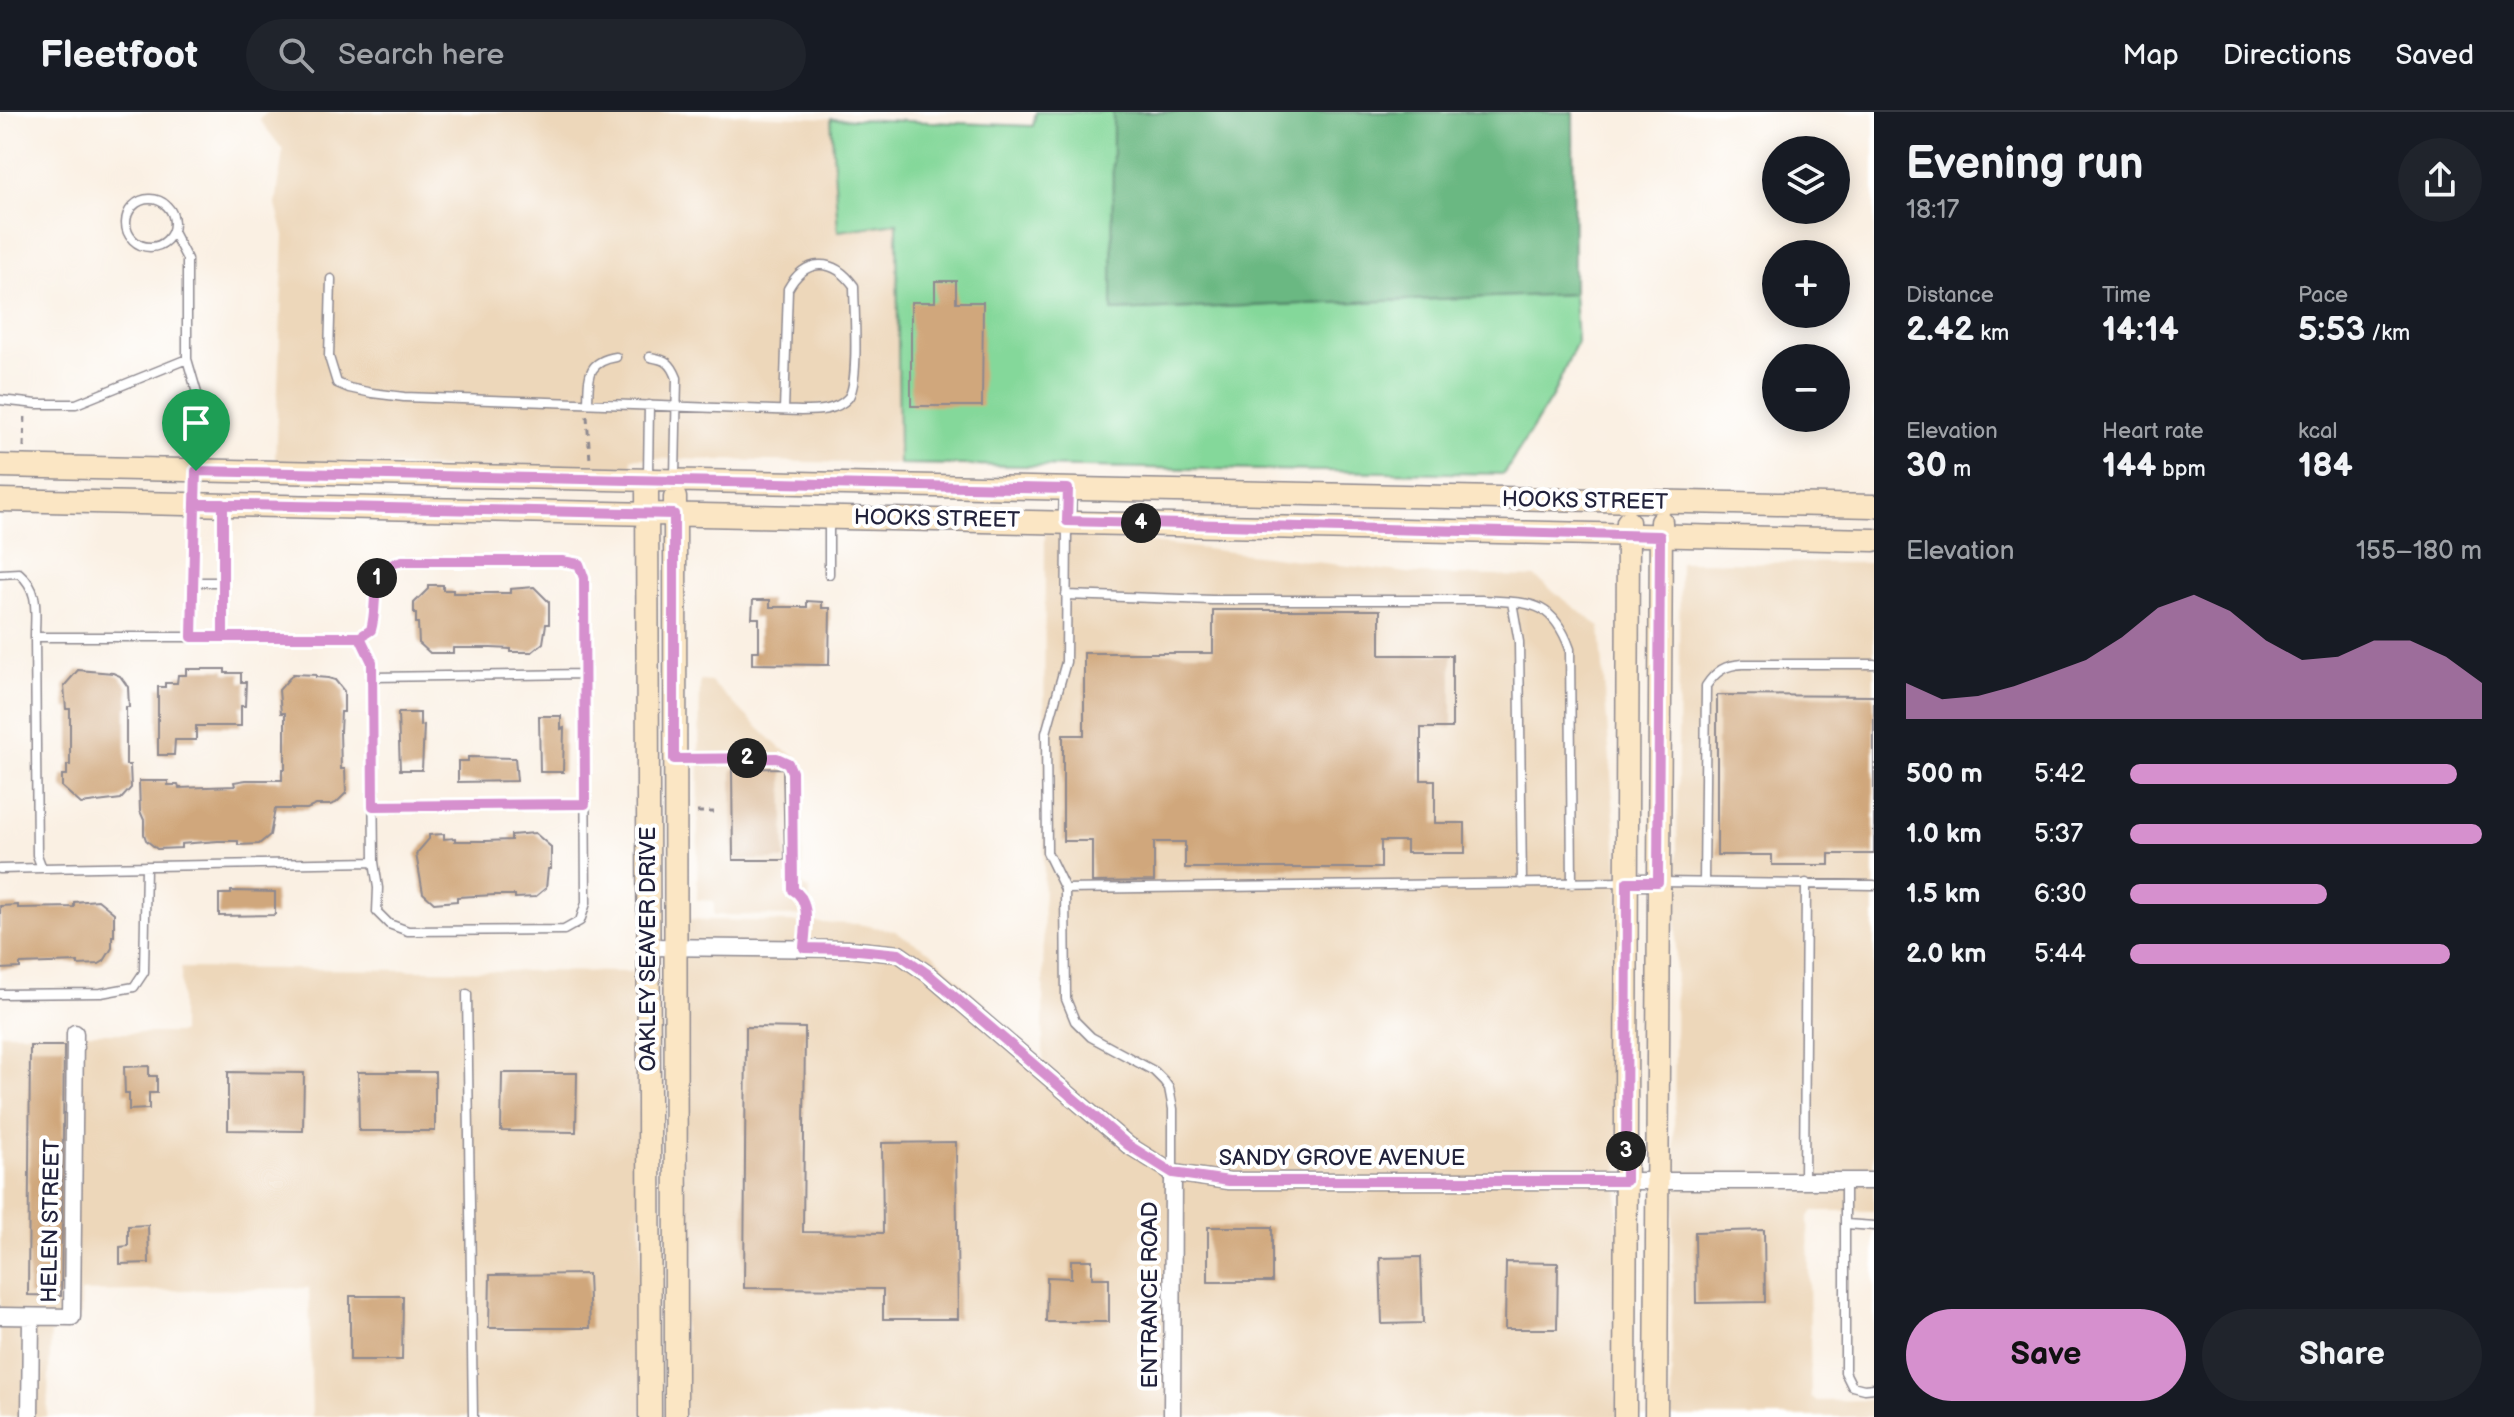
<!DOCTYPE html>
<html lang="en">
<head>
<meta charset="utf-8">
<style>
	:root { --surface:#171b24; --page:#20242c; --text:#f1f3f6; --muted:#9ea1a6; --line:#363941; --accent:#d690ce }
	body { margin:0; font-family:"Balsamiq Sans",sans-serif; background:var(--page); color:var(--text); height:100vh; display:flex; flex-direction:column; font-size:30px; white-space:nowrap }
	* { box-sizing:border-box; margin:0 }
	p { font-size:26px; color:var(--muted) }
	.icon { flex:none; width:44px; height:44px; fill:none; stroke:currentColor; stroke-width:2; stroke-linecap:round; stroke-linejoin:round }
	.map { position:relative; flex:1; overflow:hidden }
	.side { display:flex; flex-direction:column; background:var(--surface); width:640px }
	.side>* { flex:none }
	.fabs { position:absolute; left:1762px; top:24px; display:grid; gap:16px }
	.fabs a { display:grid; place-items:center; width:88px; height:88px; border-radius:50%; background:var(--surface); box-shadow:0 4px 20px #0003; font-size:40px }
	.pin { position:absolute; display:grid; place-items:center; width:68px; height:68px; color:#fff; margin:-82px -34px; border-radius:50% 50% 50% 0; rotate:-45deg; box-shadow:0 0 8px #0007 }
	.pin .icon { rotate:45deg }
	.km { position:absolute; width:40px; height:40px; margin:-20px; border-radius:50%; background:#222; color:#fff; font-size:22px; line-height:40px; text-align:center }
	.round { display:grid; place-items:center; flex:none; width:84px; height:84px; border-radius:42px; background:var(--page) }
	.headline { display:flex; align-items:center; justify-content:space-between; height:136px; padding:0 32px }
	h1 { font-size:44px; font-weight:800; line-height:60px }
	.figures { display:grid; grid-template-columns:repeat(3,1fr); gap:12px; height:136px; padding:8px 32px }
	.figures div { display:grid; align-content:center }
	.figures b { font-size:34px; font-weight:800 }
	.figures small { font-size:22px; font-weight:400 }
	.figures p { font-size:22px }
	.chart { height:224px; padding:16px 32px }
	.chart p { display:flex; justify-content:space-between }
	.chart svg { width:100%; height:144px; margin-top:8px; fill:var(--accent); opacity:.7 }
	.primary-button { display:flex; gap:16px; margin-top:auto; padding:16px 32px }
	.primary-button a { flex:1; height:92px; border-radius:48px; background:var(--accent); color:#111; font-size:32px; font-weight:800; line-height:92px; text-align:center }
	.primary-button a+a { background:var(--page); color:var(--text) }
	ul { padding:0 32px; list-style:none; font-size:26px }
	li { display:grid; grid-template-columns:128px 96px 1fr; align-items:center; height:60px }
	li i { height:20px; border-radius:10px; background:var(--accent) }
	header { display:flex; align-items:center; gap:48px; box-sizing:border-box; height:112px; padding:0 40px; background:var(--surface); border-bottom:2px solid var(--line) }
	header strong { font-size:38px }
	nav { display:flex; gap:44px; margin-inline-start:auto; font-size:28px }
	.search { width:560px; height:72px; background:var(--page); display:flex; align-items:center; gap:20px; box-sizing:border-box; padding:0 28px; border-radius:44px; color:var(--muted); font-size:30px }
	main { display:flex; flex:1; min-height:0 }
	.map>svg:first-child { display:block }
	.built { fill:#edd7ba }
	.green { fill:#84d89a; stroke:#537d6a; stroke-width:2 }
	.forest { fill:#6bb882; stroke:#466d5e; stroke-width:2 }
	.building { fill:#d0a77c }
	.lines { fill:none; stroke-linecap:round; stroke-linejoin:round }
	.lane-casing { stroke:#8e898f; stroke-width:11 }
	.street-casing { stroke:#8e898f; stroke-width:19 }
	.secondary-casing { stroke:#8e898f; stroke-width:25 }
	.path { stroke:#8e898f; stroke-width:3; stroke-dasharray:6 6; stroke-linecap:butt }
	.lane { stroke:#fff; stroke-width:8 }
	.street { stroke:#fff; stroke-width:16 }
	.secondary { stroke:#fbe6c4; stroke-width:22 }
	.route-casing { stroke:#fff; stroke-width:16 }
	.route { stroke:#d690ce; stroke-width:10 }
	.labels { text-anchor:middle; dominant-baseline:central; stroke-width:8; stroke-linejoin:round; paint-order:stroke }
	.street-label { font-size:22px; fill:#22223b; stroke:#fff }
</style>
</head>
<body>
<header>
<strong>Fleetfoot</strong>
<div class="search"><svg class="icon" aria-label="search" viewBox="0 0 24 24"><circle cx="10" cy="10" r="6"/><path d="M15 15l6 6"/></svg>Search here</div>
<nav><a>Map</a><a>Directions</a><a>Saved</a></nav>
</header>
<main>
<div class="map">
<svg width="1874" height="1305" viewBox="0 0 1874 1305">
	<rect width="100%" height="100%" fill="#fff"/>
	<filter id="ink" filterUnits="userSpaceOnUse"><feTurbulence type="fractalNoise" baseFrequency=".0125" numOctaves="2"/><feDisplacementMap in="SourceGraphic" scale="16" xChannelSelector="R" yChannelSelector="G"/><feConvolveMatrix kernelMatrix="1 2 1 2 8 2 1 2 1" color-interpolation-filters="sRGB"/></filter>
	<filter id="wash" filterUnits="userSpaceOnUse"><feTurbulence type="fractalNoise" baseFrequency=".006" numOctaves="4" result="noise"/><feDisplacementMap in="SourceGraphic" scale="32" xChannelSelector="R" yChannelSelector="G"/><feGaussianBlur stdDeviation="1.8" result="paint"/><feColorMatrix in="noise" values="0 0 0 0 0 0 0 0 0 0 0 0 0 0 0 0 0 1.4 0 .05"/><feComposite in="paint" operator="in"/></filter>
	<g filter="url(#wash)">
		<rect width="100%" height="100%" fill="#faf0e3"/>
		<!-- built -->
		<path class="built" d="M268,0H665L831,6L838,118L897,111L899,352L632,346L631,360L275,352L284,123L276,93L283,38L259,7Z
			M1045,418L1416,462L1535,465L1600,515L1619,770L1617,1305H684L682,807L858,812L895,819L932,841L1043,953Z
			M1680,450L1874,451V1099H1813L1808,1106L1811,1286L1817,1289L1874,1288V1305H1671Z
			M700,569L711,570L780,636L796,644L801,650L803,655L802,772L810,778L809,804L714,803V789L697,788Z
			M181,856L639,860L642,1305H312L309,1176L81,1180V1202L51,1220L47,1305H0V921H181Z"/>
		<!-- green -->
		<path class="green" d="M1036,0H1113V199L1574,182L1577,230L1552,285L1504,362L899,352L897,111L838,119L831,6L1033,14Z"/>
		<!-- forest -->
		<path class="forest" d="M1113,0H1573L1574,182L1112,199Z"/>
		<g id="blocks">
			<!-- building -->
			<path class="building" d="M935,169H956V190H983L982,294H911V190H935Z
				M428,473H443V478H453V481H510V477L534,475L549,490V512H546L543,531L532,540H511V537L491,536H453V541H430L419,531L418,511H416V502H414V491L428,477Z
				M753,488H770V495H807V489L822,490V496H830L829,553L752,552V539H759V506H752Z
				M1213,498H1380V543H1452V616H1421V668H1435V711H1465V741H1406V729H1381V756H1185V730H1154V769L1092,770V729H1063V623H1084V541H1213Z
				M186,557H225V561H241V570H246L245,594H241V614H196V628H175L174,643H158V575H165V571H177L178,563H186Z
				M78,558L113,561L120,564L128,575L129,595H126V653H130L131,676L121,687L81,692L62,675V663H67V653H70V597H66L64,574Z
				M293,562L316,563V565L328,566L335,568L344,579V600H341L340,619L341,657H345L346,681L336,691L330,693H316L307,697H275L270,723L259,732L238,733V729H218L181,732V736L157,737L146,728L144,722V708L140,699L139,669H168V673H178L179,676L235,674L234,670L246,668H282V657H285V601H281L279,578Z
				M1717,583L1874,584V742H1829V753H1772V743H1717Z
				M398,601H420V614L424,613L422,658H400Z
				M539,604H561V617L564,616L563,660H540Z
				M468,645L515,646L517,669L458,670V649H468Z
				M783,656L785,748H733L732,657Z
				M535,721L551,735V757H548L546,776L535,785L515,786V783H495L457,785V789L434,791L423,781L416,742L429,727V723L444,722V727L455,726V729H486L511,728V723Z
				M231,779L275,780V803L219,804V782H231Z
				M98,788L114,801V824H112V836L104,849L99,852L78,853V850L20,852V856L0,857V794L18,793V796L74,795V790Z
				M746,915L805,916L803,1120L883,1121L882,1031L956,1030L958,1207H883V1177L744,1176Z
				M30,934H64L61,1184L28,1183Z
				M149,954V964H157V981H149V997L129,998V981H125L124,955Z
				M228,960L304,961L303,1019L228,1018Z
				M358,960H435V1019H359Z
				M502,961H577L576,1020L501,1019Z
				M148,1113L149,1151L120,1152V1135L128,1134V1114Z
				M1208,1115H1272V1170H1208Z
				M1764,1118L1765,1190L1696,1191L1695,1120Z
				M1421,1145L1423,1211L1382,1212L1380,1146Z
				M1071,1148H1092V1166H1109V1210H1046L1047,1165L1071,1166Z
				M1506,1150L1558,1151L1557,1217H1505Z
				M588,1162L590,1216H489L490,1163Z
				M350,1184H403L402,1248H350Z"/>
		</g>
	</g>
	<g filter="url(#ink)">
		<use href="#blocks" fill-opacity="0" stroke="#8e898f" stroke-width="2"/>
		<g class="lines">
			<defs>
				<path id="lane" d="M126 111a24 24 0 1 1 48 0a24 24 0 1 1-48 0Z
					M173,120L187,147V247L199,288L192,525
					M331,167L329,245L337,271L349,276L372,281L404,285L801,299C817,299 836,299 848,286C860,272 854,195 854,174C833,145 805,146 788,177L784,298
					M650,245C666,248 671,250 677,266L675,365
					M0,288L37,292H76L187,247
					M588,291C589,265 586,250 616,245
					M648,364L649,293
					M1067,413L1066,550L1046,621L1047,740L1065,777L1066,887L1075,909L1091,925L1154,959L1164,969L1169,976L1173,997V1060
					M0,462L19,461C40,479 35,499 35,525
					M829,462V409
					M192,470H223
					M1066,483L1212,488H1482C1529,491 1552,487 1570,537L1572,772
					M1512,490L1519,530L1522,772
					M35,525H360L372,550L374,750L42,756L37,743Z
					M223,525V394
					M360,525L371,518C380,486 365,458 402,449H562L579,452L584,466L586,791L580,809L564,818L408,819L389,812L377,800L378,776L374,750
					M372,565L585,562
					M675,647L777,646L788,651L792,660L793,778L801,783L805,792L804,836
					M373,694L585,692
					M0,757L42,756
					M1659,770L1874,773
					M1704,770L1706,574C1716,559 1725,553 1743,552H1874
					M1065,777L1626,770
					M0,882L101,881L134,875L144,860L146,754
					M467,882L473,1305
					M1804,1069L1806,771
					M1845,1070V1260L1852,1274L1864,1277L1874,1276
					M1846,1112L1874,1114"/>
				<path id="street" d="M1067,409L1068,377
					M1627,770H1658
					M648,835L848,837L899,842L928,862L1128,1033L1173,1061L1229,1069H1874
					M0,1204L72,1205L75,921
					M30,1305L31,1205
					M1172,1305L1173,1061"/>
				<path id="secondary" d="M0,354L1874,394
					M647,369L650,1305
					M675,386L676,1305
					M0,388L1874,428
					M1625,1305L1628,410
					M1656,1305L1661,410"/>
			</defs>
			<!-- lane casing -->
			<use href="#lane" class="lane-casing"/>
			<!-- street casing -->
			<use href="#street" class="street-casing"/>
			<!-- secondary casing -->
			<use href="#secondary" class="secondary-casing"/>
			<!-- path -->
			<path class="path" d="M587,304L590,348
				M24,335L25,302
				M697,700H714"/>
			<!-- lane -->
			<use href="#lane" class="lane"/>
			<!-- street -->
			<use href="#street" class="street"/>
			<!-- secondary -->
			<use href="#secondary" class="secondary"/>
		</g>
	</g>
	<g class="lines" filter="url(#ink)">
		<defs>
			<path id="route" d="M196,359L195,392H223V525H360L372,550L373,694L585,692L584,466L579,452L562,449H402C365,458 380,486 371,518L360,525H192L195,392C354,394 514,398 674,402V647L777,646L788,651L792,660L793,778C812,788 805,817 804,836L848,837L899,842L928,862L1128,1033L1173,1061L1229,1069H1626L1627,770H1658L1660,424L1067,409L1068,377L196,359"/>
		</defs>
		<!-- route casing -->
		<use href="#route" class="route-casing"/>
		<!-- route -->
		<use href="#route" class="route"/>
	</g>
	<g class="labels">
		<!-- street labels -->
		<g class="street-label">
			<text transform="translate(1585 389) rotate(1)">HOOKS STREET</text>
			<text transform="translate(937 407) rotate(1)">HOOKS STREET</text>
			<text transform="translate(648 837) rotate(-90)">OAKLEY SEAVER DRIVE</text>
			<text x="1342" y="1046">SANDY GROVE AVENUE</text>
			<text transform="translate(51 1109) rotate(-89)">HELEN STREET</text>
			<text transform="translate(1150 1183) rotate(-90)">ENTRANCE ROAD</text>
		</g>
	</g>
</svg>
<div class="fabs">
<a><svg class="icon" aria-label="layers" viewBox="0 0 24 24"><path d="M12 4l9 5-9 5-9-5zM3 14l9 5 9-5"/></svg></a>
<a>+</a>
<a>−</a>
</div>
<div class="pin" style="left:196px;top:359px;background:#1e9e55"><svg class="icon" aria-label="arrive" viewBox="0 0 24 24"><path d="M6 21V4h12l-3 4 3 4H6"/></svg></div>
<b class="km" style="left:377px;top:466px">1</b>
<b class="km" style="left:747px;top:646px">2</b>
<b class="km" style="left:1626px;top:1039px">3</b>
<b class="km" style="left:1141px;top:411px">4</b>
</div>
<section class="side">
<div class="headline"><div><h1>Evening run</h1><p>18:17</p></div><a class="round"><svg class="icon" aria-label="share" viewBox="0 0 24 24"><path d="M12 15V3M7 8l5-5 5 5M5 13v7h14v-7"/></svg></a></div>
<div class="figures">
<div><p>Distance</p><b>2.42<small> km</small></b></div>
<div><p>Time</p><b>14:14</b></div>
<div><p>Pace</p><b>5:53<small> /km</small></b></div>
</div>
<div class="figures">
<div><p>Elevation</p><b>30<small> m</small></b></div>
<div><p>Heart rate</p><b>144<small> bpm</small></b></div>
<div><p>kcal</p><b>184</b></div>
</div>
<div class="chart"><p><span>Elevation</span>155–180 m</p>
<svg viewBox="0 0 160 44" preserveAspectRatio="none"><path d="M0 44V33L10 38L20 37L30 34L40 30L50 26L60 19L70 10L80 6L90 11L100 20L110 26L120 25L130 20L140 20L150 25L160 33V44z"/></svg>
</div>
<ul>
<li><b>500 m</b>5:42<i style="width:93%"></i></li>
<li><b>1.0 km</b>5:37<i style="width:100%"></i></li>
<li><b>1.5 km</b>6:30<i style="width:56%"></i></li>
<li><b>2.0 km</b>5:44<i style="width:91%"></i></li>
</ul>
<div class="primary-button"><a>Save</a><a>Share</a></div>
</section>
</main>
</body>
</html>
